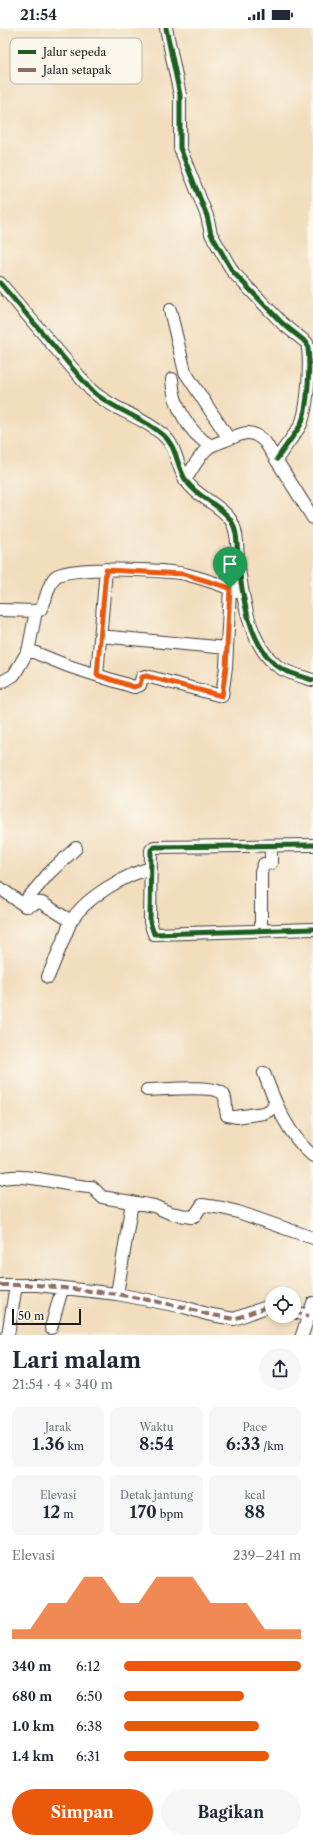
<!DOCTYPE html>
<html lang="id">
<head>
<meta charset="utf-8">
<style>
	:root { --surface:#fff; --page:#f6f6f7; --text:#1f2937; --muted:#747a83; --accent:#ea580c }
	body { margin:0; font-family:"Libre Caslon Text",serif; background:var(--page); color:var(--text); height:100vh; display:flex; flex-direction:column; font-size:15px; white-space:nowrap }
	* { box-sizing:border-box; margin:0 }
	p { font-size:13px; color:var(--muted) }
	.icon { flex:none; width:22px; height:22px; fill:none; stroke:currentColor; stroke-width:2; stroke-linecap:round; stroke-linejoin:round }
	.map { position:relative; height:1307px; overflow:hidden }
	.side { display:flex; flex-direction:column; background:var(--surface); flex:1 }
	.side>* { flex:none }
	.tools { position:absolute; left:265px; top:1259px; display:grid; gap:8px }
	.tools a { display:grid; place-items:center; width:36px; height:36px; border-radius:50%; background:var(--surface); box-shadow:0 2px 6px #0003; font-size:20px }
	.scale { position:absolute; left:12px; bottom:10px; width:69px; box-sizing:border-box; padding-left:4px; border:2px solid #1c1c1c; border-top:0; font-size:11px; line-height:14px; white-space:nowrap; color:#1c1c1c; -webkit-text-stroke:3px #fbf7ec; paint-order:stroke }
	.pin { position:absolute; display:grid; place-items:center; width:34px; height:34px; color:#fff; margin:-41px -17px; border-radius:50% 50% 50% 0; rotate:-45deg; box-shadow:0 0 4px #0007 }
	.pin .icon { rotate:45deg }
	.round { display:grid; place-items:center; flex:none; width:42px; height:42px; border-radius:21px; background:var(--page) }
	.overview { display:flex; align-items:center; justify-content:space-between; height:68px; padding:0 12px }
	h1 { font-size:22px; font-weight:700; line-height:30px }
	.figures { display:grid; grid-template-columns:repeat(3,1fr); gap:6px; height:68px; padding:4px 12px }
	.figures div { display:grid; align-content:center; border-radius:8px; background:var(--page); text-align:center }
	.figures b { font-size:17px; font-weight:700 }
	.figures small { font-size:11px; font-weight:400 }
	.figures p { font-size:11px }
	.chart { height:112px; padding:8px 12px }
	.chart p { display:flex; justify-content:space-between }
	.chart svg { width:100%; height:72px; margin-top:4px; fill:var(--accent); opacity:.7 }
	.primary-button { display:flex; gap:8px; margin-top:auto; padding:8px 12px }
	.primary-button a { flex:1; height:46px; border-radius:24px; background:var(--accent); color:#fff; font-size:16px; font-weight:700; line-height:46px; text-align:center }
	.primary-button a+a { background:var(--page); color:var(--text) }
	ul { padding:0 12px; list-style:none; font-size:13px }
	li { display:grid; grid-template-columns:64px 48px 1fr; align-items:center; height:30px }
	li i { height:10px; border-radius:5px; background:var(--accent) }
	.status { display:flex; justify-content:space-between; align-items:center; height:28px; padding:0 20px; background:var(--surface); direction:ltr }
	.status svg { height:11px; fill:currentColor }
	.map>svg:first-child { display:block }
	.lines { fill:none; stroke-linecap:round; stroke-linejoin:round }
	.minor-casing { stroke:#3c3934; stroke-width:14 }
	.minor { stroke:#fff; stroke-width:12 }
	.quiet { stroke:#8d6e63; stroke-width:4; stroke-dasharray:8 4; stroke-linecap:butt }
	.cycleway-casing { stroke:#fbf7ec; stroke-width:8 }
	.cycleway { stroke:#1b5e20; stroke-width:5 }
	.route-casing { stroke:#fff; stroke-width:8 }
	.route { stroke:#ea580c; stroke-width:5 }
	.key { fill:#fbf7ec; stroke:#b8b5ae; stroke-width:1 }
	.key-label { font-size:11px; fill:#1c1c1c }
</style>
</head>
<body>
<div class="status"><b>21:54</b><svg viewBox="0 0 49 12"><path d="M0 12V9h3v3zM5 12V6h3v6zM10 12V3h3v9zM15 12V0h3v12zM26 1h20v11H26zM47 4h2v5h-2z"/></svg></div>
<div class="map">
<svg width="313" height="1307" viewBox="0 0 313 1307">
	<rect width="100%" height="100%" fill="#fbf7ec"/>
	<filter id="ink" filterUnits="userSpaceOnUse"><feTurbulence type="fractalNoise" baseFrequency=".025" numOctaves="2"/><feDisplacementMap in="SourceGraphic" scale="8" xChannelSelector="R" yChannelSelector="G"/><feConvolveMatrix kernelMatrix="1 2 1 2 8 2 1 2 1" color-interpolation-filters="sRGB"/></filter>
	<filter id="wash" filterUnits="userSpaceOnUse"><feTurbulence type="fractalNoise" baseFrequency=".012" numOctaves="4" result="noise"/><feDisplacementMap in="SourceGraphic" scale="16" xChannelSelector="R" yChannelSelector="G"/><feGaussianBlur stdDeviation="0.9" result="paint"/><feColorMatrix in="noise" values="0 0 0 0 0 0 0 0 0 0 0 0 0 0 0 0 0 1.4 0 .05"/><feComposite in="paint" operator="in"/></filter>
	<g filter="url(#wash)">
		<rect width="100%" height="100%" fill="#f2ddbd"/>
	</g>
	<g filter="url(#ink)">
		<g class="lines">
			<defs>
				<path id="minor" d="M166,0L180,67V120L207,188L211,206L233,244L282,295L307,315C311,332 308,383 300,398C293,409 284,420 277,431
					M0,255L91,362C113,382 141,388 162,406C177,418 176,436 185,451C195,468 218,475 230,491C238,502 237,519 238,532C242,566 249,622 282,641C291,646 303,649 313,652
					M170,282L185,344L229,411
					M172,351C173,377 189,405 211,418
					M185,452C192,442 199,427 209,419C214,416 221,414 226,412C243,406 249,399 265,414L313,490
					M0,582L36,583L40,582C47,573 47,557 55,549C69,537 165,542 185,546C200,550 223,557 237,564
					M36,583L29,619L31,623L68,638L134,659L140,657L142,649L146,648L222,668L226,639L230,560
					M100,608L227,620
					M97,647L106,541
					M0,655L14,647L29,621
					M313,817L154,819L151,822L150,894L154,906L313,901
					M0,860L25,878C31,879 35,873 42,875L71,893
					M23,876L49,845L76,820
					M261,902V844L264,836L271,835V818
					M48,949L71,893C86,869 125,847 151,840
					M264,1045C275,1075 288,1107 313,1128
					M147,1062C161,1062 215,1056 223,1066C227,1070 225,1081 227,1087L236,1089L264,1085L270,1082L275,1076
					M0,1151C24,1143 66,1159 92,1159L102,1169L154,1178L170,1185L191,1189H194L202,1177L222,1180L238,1184L313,1210
					M0,1257H37L117,1266L184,1279L207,1286L234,1291L272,1277
					M117,1266L132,1174
					M294,1284L309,1288
					M51,1300L62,1261
					M8,1307L16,1257
					M302,1307L313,1275"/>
			</defs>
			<!-- minor casing -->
			<use href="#minor" class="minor-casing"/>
			<!-- minor -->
			<use href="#minor" class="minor"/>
			<!-- quiet -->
			<path class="quiet" d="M0,1257H37L117,1266L184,1279L207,1286L234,1291L272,1277
				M294,1284L309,1288"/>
			<defs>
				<path id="cycleway" d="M166,0L180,67V120L207,188L211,206L233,244L282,295L307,315C311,332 308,383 300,398C293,409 284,420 277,431
					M0,255L91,362C113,382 141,388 162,406C177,418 176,436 185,451C195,468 218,475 230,491C238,502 237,519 238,532C242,566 249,622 282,641C291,646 303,649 313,652
					M313,817L154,819L151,822L150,894L154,906L313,901"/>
			</defs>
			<!-- cycleway casing -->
			<use href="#cycleway" class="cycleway-casing"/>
			<!-- cycleway -->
			<use href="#cycleway" class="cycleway"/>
		</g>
	</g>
	<g class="lines" filter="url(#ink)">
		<defs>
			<path id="route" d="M106,542L184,546L230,560L226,639L222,668L146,648L142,649L140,657L134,659L97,647Z"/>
		</defs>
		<!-- route casing -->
		<use href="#route" class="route-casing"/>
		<!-- route -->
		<use href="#route" class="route"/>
	</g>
	<!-- legend -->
	<rect x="10" y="10" width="132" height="46" rx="6" class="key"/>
	<rect x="18" y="22" width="18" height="4" fill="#1b5e20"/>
	<rect x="18" y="40" width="18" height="4" fill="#8d6e63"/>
	<g class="key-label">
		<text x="43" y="28">Jalur sepeda</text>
		<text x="43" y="46">Jalan setapak</text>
	</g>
</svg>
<div class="tools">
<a><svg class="icon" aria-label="locate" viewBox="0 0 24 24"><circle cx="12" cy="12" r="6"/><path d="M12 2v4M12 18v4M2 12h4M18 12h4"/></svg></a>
</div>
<div class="scale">50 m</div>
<div class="pin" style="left:230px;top:560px;background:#1e9e55"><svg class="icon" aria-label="arrive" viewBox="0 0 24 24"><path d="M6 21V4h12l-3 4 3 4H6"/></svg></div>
</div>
<section class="side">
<div class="overview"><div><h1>Lari malam</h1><p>21:54 · 4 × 340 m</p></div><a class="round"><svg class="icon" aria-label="share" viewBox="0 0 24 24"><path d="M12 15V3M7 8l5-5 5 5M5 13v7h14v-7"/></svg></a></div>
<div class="figures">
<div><p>Jarak</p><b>1.36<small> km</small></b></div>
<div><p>Waktu</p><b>8:54</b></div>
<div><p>Pace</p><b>6:33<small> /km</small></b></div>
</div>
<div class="figures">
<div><p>Elevasi</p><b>12<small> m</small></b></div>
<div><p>Detak jantung</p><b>170<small> bpm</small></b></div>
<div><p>kcal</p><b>88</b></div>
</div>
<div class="chart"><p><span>Elevasi</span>239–241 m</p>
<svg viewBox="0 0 160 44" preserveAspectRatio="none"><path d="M0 44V38L10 38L20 22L30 22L40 6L50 6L60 22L70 22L80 6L90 6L100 6L110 22L120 22L130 22L140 38L150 38L160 38V44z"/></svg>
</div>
<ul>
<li><b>340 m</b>6:12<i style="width:100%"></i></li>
<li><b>680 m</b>6:50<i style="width:68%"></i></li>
<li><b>1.0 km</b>6:38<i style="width:76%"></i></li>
<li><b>1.4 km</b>6:31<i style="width:82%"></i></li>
</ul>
<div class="primary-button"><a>Simpan</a><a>Bagikan</a></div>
</section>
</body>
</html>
